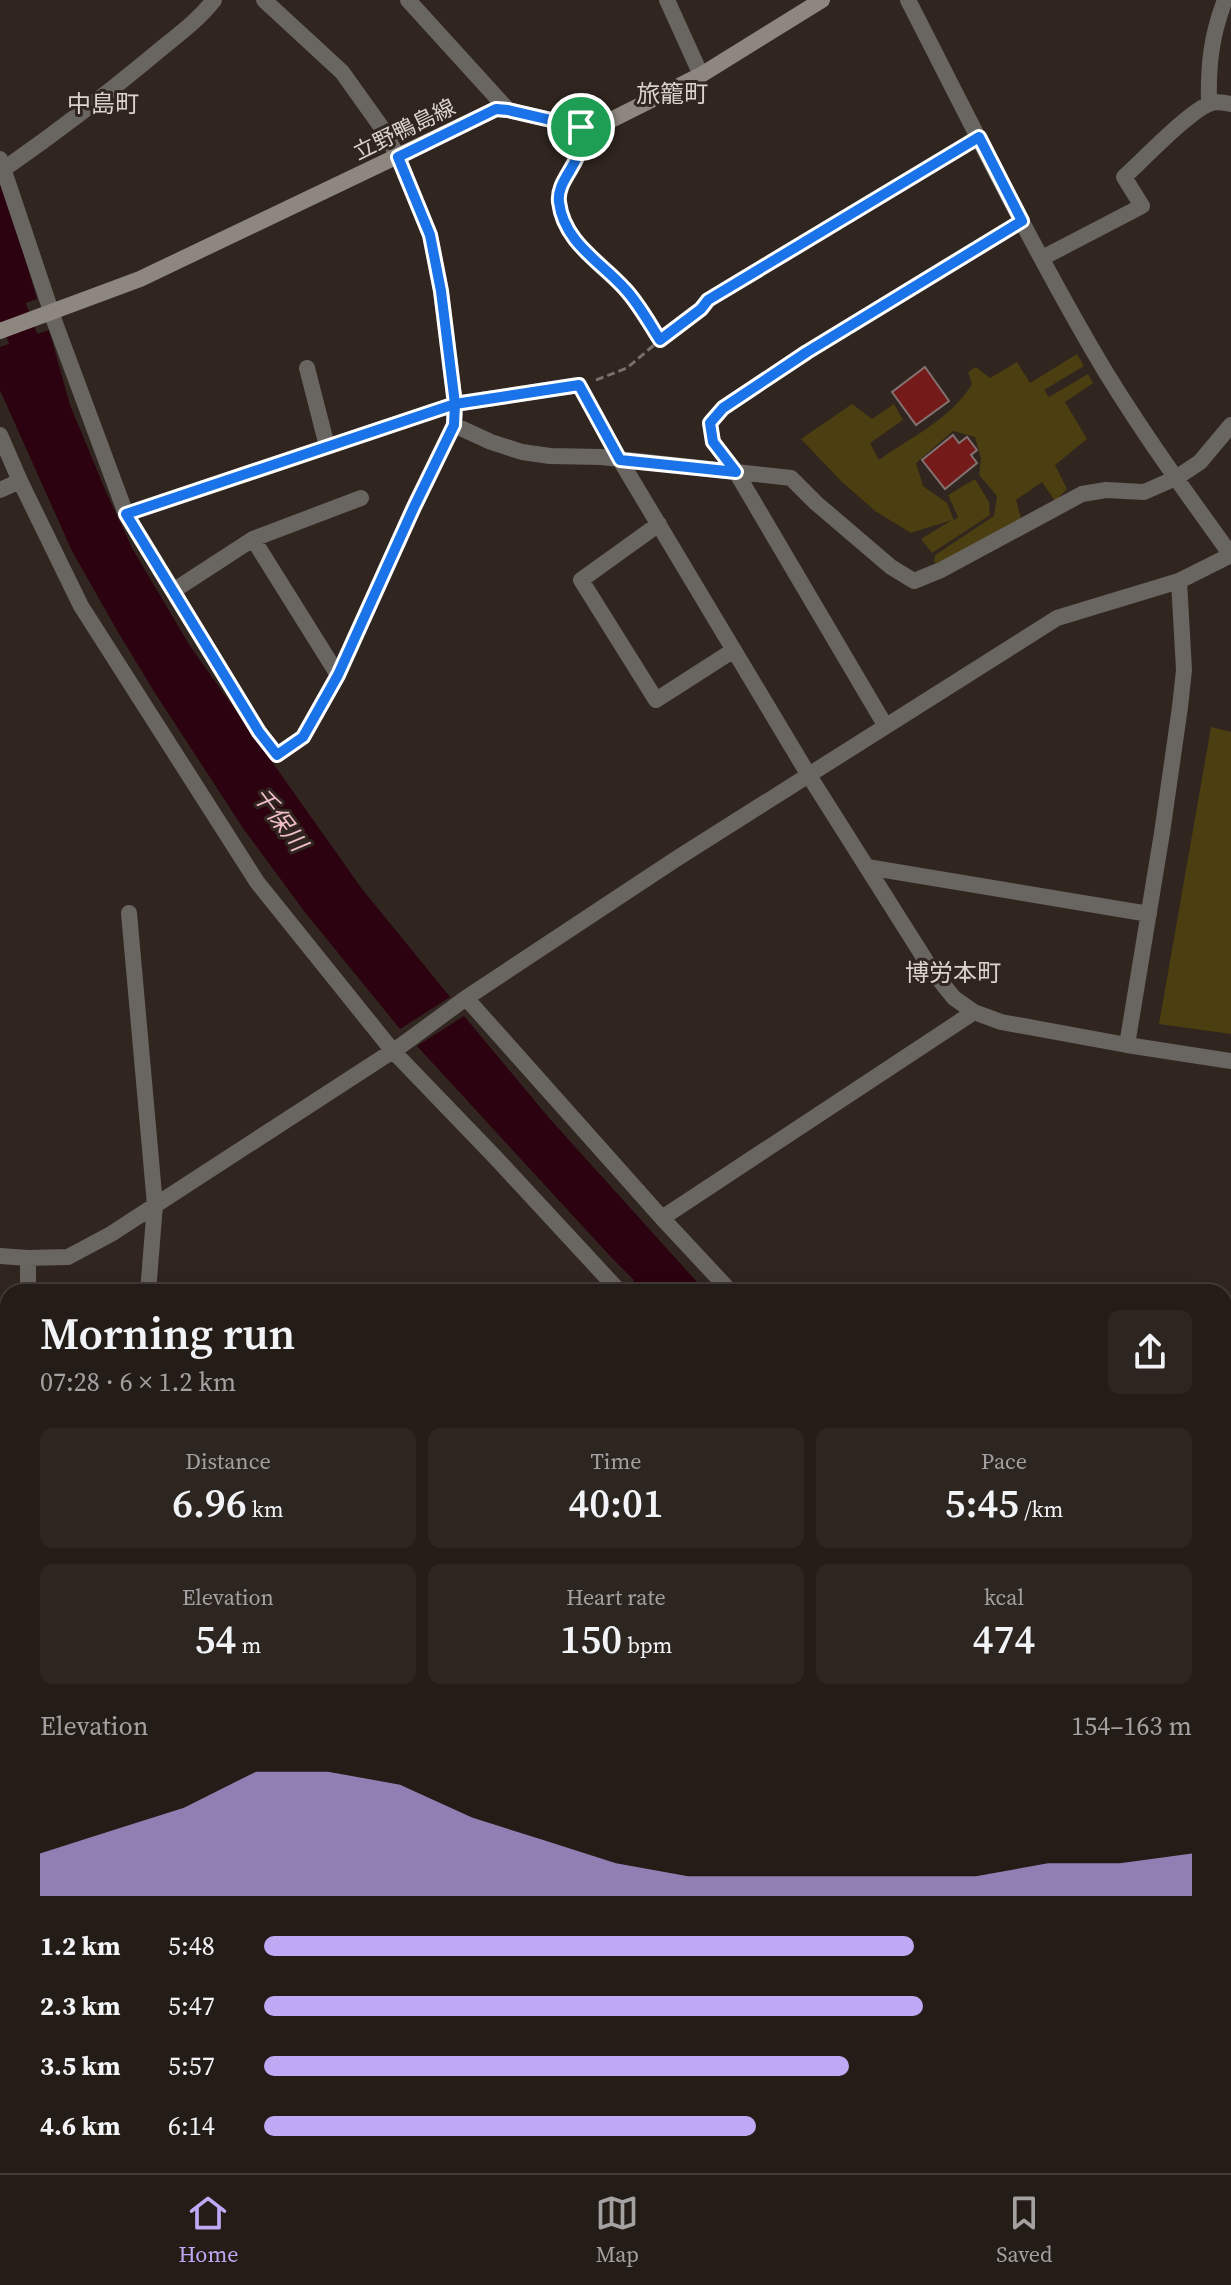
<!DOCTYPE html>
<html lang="en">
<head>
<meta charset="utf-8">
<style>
	:root { --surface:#241c17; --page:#2c2520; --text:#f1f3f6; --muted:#a3a1a1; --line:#413a36; --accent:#bfa9f4 }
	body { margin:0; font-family:"Source Serif 4","Noto Sans JP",serif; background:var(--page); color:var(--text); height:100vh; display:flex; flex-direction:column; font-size:30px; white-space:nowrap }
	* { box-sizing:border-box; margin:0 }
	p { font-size:26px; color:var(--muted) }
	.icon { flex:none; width:44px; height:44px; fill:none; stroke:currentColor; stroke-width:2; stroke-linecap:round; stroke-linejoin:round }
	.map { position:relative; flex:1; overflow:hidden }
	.drawer { position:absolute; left:0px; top:1284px; width:1232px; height:890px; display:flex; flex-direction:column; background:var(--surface); border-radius:24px 24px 0 0; box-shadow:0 8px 32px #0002,0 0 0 2px var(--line) }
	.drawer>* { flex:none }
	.pin { position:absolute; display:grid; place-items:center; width:68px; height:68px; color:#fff; margin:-34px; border:4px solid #fff; border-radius:50%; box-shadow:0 2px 8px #0007 }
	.round { display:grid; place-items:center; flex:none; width:84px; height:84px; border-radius:12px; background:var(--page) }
	.head { display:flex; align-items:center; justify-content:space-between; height:136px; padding:0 40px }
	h1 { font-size:44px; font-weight:600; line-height:60px }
	.metrics { display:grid; grid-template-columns:repeat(3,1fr); gap:12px; height:136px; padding:8px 40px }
	.metrics div { display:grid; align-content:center; border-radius:12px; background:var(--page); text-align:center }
	.metrics b { font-size:40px; font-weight:600 }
	.metrics small { font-size:22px; font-weight:400 }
	.metrics p { font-size:22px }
	.chart { height:224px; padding:16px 40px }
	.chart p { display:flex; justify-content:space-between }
	.chart svg { width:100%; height:144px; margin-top:8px; fill:var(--accent); opacity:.7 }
	ul { padding:0 40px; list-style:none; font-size:26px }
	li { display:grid; grid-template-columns:128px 96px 1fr; align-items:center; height:60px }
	li i { height:20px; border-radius:10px; background:var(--accent) }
	.dock { display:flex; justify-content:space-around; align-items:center; height:112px; border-top:2px solid var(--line); background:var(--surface); font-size:22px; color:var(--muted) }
	.dock a { display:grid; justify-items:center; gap:4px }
	.dock .current { color:var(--accent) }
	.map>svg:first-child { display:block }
	.green { fill:#4b3e10 }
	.water { fill:#2c0110 }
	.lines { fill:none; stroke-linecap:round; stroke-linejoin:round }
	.river { stroke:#2c0110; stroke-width:30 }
	.building { fill:#741b1a; stroke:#827271; stroke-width:2 }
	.path { stroke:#786f69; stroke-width:3; stroke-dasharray:8 4; stroke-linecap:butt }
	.minor { stroke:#696560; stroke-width:16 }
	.tertiary { stroke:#696560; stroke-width:16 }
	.secondary { stroke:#8e8780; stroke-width:16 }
	.route-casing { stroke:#fff; stroke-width:16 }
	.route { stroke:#1a73e8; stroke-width:10 }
	.labels { text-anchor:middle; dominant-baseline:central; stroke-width:6; stroke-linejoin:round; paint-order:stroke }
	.street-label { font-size:22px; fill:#dad3cf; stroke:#30251f }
	.neighbourhood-label { font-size:24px; fill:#dad3cf; stroke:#30251f }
	.water-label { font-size:24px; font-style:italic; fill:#f1bdc9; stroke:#30251f }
</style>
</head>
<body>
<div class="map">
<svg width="1231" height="2173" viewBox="0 0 1231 2173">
	<rect width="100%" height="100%" fill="#30251f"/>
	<!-- green -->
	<path class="green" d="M1077,354L1084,366L1044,390L1049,397L1088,374L1093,383L1065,402L1087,439L1055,465L1067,489L1055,501L1042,482L1016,500L1021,518L942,565L934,562L935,555L994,516L997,496L979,475L981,459L975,437L953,431L916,463L923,486L947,503L954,520L958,517L948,495L975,479L989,502L990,515L932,553L921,539L952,520L911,533L875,511L841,481L801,439L852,404L872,419L894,404L903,420L870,443L879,460C912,436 950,420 972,384L968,372L976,367L990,378L1017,362L1030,383Z
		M1211,727L1231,732V1034L1159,1024Z"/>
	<!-- water -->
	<path class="water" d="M0,174L37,299L0,312Z
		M49,330L70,405L106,492L132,548L190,646L362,889L450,997L400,1029L304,911L243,828L155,693L118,632L72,551L0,390V347Z
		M464,1016L549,1118L706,1292H638L632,1285L634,1280L611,1257L417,1046Z"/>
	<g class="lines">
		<!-- river -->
		<path class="river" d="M0,278L37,375"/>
	</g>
	<!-- building -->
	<path class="building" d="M925,367L949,401L916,425L892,392Z
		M953,435L959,443L967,437L977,450L971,455L977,463L945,489L922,460Z"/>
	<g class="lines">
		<!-- path -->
		<path class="path" d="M581,142L576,159L569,169L561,185L558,201L563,215L572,236L581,247L626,290L660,340L701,309L708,300L965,146
			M596,380L627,368L660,340"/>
		<!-- minor -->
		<path class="minor" d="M264,0L342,72L382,128L398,157L430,235L441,291L455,404L454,425L491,442L522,452L550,456L601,457L791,478L816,503L891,567L914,581L941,570L1082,494L1106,490L1144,492L1176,478L1200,462L1231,425
			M408,0L508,110
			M667,0L701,75
			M908,0C968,117 1026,235 1092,349C1133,420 1183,488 1231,555
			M1209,104C1208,66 1211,36 1225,0
			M0,159L55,323L126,514L259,732L277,755L303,737L338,675L253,539
			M4,169C54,134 103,97 150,58C172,39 196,23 214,0
			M1042,258L1142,206L1124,177C1142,161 1192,108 1212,103C1218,101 1225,103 1231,104
			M307,368L327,446
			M0,435L20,481L81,606L257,882L392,1050L495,1157L620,1292
			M0,490L20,481
			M126,514L455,404L579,385L620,460L808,774
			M659,524L581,580L656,700L734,650
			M173,591L253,539L361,498
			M338,675L414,507L454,425
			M885,725L736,472L713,442L710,423L723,408L807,352L1022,221
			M867,867L1149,914
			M129,913L155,1205L148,1292
			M466,998L662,1218L731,1292
			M1127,1045L1162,833L1180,707L1184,670L1179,581
			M662,1218L974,1012
			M0,1256L28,1258L68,1257L111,1234L402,1045L466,998L676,859L1057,618L1179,581L1231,555
			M28,1258V1292
			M1224,1546L1231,1548
			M0,1572H8
			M1224,1619L1231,1620
			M0,1841L8,1840
			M1224,1848L1231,1850
			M0,1925L8,1924
			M0,1985L8,1984
			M101,2166L105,2173
			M321,2166L330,2173
			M1082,2166L1088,2173
			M147,2173L152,2166
			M504,2173L505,2166
			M776,2173L784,2166
			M963,2173L972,2166"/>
		<!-- tertiary -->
		<path class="tertiary" d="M808,774L933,972L954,998L974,1012L1001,1022L1127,1045L1231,1061
			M1224,1907L1231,1885
			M1139,2173L1141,2166"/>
		<!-- secondary -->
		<path class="secondary" d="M0,331L140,279L496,109L508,110L581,127L607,122L701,75L822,0
			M0,2161L10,2173"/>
	</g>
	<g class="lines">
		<defs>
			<path id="route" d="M581,127L508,110L496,109L398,157L430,235L441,291L455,404L454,425L414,507L338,675L303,737L277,755L259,732L126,514L455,404L579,385L620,460L736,472L713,442L710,423L723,408L807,352L1022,221L979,137L708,300L701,309L660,340C649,323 639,304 625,289C601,262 564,243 559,202C557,185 571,172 577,157C581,147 581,137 581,127"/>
		</defs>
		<!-- route casing -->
		<use href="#route" class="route-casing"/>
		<!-- route -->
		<use href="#route" class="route"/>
	</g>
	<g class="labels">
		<!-- street labels -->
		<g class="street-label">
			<text transform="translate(404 129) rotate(-26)">立野鴨島線</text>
		</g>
		<!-- neighbourhood labels -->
		<g class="neighbourhood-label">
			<text x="672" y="93">旅籠町</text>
			<text x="103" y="103">中島町</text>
			<text x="953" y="972">博労本町</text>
		</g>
		<!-- water labels -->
		<g class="water-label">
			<text transform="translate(280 819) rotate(53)">千保川</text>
		</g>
	</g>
</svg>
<div class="pin" style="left:581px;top:127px;background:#1e9e55"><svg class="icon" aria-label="arrive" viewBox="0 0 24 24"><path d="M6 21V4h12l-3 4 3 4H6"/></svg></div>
<section class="drawer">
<div class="head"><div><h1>Morning run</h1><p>07:28 · 6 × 1.2 km</p></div><a class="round"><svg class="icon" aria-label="share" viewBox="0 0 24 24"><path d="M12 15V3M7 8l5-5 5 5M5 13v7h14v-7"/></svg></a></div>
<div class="metrics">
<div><p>Distance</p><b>6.96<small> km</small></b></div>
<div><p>Time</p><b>40:01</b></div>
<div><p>Pace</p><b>5:45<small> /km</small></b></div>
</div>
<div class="metrics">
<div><p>Elevation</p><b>54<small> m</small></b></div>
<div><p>Heart rate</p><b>150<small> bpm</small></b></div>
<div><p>kcal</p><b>474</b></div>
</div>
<div class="chart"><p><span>Elevation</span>154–163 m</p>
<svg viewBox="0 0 160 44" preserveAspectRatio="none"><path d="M0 44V31L10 24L20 17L30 6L40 6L50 10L60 20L70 27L80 34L90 38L100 38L110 38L120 38L130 38L140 34L150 34L160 31V44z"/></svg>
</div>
<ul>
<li><b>1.2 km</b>5:48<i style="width:70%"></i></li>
<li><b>2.3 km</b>5:47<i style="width:71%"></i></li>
<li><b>3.5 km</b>5:57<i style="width:63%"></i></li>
<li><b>4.6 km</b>6:14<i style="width:53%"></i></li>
</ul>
</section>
</div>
<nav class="dock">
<a class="current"><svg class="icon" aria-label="home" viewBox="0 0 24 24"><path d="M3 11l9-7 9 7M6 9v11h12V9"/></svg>Home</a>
<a><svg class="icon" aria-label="map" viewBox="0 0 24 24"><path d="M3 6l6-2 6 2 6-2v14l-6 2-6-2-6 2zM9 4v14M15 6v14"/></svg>Map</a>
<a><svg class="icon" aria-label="saved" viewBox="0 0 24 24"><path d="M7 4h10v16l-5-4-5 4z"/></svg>Saved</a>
</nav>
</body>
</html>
